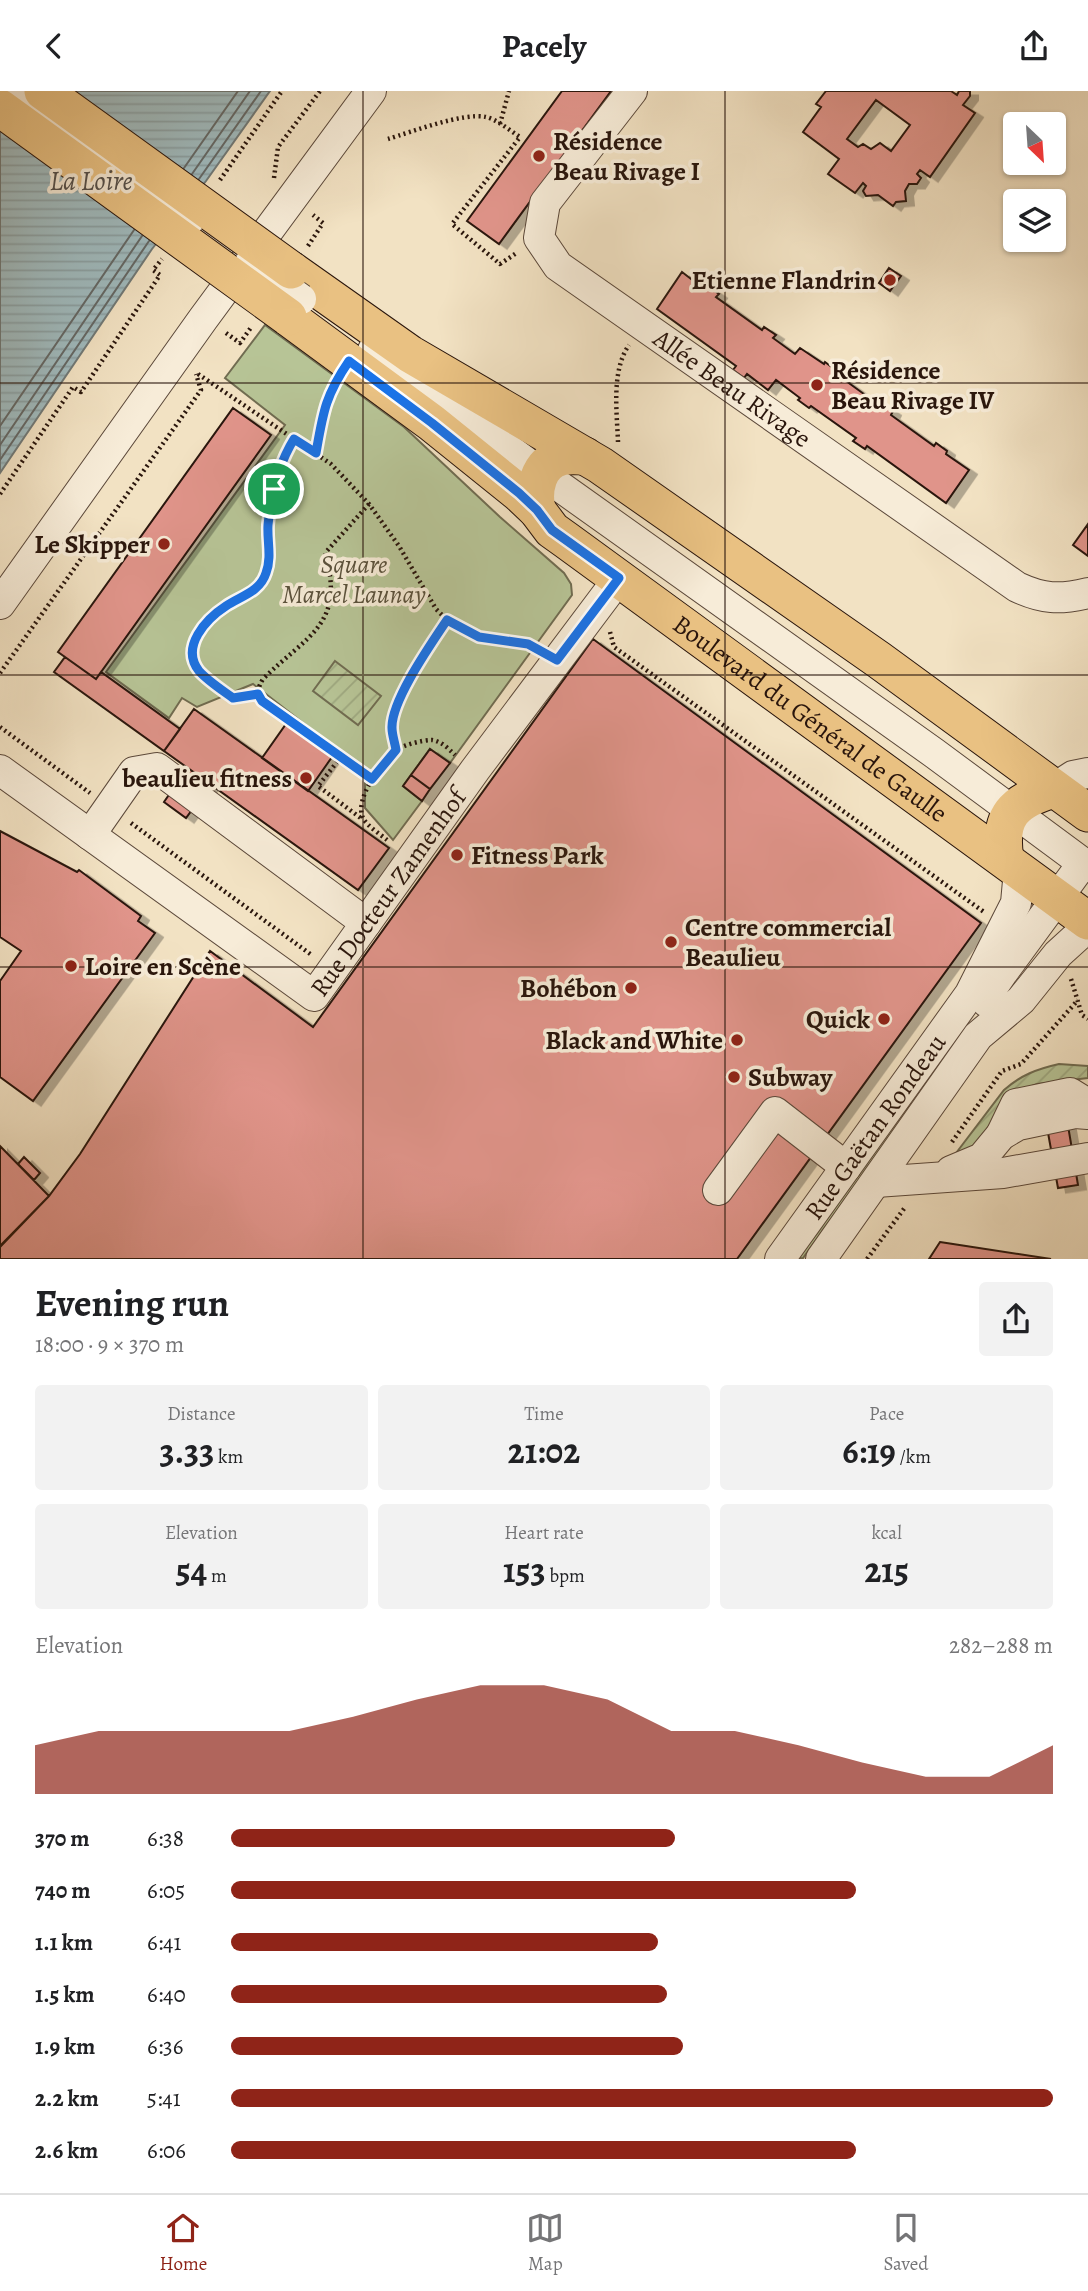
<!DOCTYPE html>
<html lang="en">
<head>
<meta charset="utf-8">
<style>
	:root { --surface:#fff; --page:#f2f2f2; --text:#202124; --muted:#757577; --line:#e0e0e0; --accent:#8f2418 }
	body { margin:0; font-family:Alegreya,serif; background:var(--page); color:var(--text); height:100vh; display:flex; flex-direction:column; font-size:26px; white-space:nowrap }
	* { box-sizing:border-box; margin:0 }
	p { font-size:23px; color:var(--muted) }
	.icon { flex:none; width:38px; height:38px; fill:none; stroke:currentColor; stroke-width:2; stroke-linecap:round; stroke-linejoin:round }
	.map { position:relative; height:1168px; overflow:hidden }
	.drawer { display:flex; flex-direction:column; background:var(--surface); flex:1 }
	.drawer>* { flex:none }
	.needle { width:46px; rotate:155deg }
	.tools { position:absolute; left:1003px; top:21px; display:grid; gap:14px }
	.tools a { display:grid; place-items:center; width:63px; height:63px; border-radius:7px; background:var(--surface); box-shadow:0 2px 5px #0004; font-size:35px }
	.pin { position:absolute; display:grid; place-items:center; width:60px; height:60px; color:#fff; margin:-30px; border:4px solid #fff; border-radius:50%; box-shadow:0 2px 7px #0007 }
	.round { display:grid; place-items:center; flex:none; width:74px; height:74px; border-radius:7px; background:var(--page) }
	.head { display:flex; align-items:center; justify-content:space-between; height:119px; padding:0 35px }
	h1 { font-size:38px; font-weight:700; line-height:52px }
	.stats { display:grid; grid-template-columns:repeat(3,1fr); gap:10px; height:119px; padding:7px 35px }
	.stats div { display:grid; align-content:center; border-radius:7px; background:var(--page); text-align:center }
	.stats b { font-size:35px; font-weight:700 }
	.stats small { font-size:19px; font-weight:400 }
	.stats p { font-size:19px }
	.chart { height:196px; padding:14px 35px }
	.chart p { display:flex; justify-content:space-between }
	.chart svg { width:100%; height:126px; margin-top:7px; fill:var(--accent); opacity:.7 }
	ul { padding:0 35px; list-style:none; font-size:23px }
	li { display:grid; grid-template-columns:112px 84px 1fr; align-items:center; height:52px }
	li i { height:18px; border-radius:9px; background:var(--accent) }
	header { display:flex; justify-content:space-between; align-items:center; height:91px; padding:0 35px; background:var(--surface); font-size:32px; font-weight:700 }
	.dock { display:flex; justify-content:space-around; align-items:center; height:98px; border-top:2px solid var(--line); background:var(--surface); font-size:19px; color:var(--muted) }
	.dock a { display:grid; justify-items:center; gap:4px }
	.dock .on { color:var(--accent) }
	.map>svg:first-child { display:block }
	.park { fill:#b7c496; stroke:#706c51; stroke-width:2 }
	.garden { fill:url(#garden-furrows); stroke:#706c51; stroke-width:2 }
	.water { fill:url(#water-rules); stroke:#707977; stroke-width:2 }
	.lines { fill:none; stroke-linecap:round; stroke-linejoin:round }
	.shore { stroke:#646866; stroke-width:2 }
	.building { fill:#e0948a; stroke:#29150c; stroke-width:2; fill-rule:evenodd; filter:url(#shadow) }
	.minor-casing { stroke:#5b483a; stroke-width:32 }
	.major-casing { stroke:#29150c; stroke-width:39 }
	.path { stroke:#29150c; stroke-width:4.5; stroke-dasharray:2 3.5; stroke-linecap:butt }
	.minor { stroke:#f7ecd8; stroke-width:30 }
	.major { stroke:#e9c182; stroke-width:37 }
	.minor-bridge-casing { stroke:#5b483a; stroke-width:32; stroke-linecap:butt }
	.major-bridge-casing { stroke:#29150c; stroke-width:39; stroke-linecap:butt }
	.minor-bridge { stroke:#f7ecd8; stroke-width:30 }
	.major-bridge { stroke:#e9c182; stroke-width:37 }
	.route-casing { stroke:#fff; stroke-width:14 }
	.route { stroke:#1a73e8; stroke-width:9 }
	.grid { fill:none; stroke:#29150c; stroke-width:2; stroke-opacity:0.55 }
	.poi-dot { fill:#8f2418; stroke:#f7ecd8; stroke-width:2.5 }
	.labels { text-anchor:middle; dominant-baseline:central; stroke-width:7; stroke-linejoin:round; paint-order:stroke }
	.poi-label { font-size:26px; font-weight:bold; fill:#29150c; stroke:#f7ecd8; text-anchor:start }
	.street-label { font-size:26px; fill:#29150c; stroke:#f7ecd8 }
	.park-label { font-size:26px; font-style:italic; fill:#5b523c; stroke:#f7ecd8 }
	.water-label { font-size:28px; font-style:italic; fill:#534f4b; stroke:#f7ecd8 }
</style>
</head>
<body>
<header><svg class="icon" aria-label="back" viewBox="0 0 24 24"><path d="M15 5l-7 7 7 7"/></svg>Pacely<svg class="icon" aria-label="share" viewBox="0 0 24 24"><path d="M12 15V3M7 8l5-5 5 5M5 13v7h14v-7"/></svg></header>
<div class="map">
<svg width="1088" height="1168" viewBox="0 0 1088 1168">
	<defs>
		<pattern id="garden-furrows" width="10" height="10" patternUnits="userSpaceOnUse" patternTransform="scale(1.75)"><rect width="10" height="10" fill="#b7c496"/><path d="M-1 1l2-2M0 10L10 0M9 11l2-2" fill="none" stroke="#9da880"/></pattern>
		<pattern id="water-rules" width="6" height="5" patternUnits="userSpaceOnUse" patternTransform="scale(1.75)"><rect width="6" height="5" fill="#a0bbbf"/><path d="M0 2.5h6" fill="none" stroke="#8aa0a3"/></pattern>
		<filter id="shadow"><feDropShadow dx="8" dy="4.5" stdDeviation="0" flood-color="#0004"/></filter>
	</defs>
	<rect width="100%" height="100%" fill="#f2e2c3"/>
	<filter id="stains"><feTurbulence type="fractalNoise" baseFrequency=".00286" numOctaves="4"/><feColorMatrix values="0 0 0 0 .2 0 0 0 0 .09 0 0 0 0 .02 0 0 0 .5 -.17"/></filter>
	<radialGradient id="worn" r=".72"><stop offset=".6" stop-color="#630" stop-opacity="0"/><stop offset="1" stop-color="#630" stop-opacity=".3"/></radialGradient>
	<!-- park -->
	<path class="park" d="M265,234L404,336L500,426L564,482L571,493L572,504L450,672L430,658L403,695L422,710L393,749L365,717V680L253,593L197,616L182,607L169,627L106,581L285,334L225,287Z"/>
	<!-- garden -->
	<path class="garden" d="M335,570L381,605L358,634L313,600Z
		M937,972L941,975L803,1167L795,1168Z
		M1059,973L1088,975V987L1037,993L1021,999L980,1056L950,1070L1004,999C1021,984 1037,978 1059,973Z"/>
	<!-- water -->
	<path class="water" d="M0,0H270L206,90L152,158L0,382Z"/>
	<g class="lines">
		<!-- shore -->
		<path class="shore" d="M184,77L238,0
			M192,83L250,0
			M199,88L261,0
			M0,335L134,139
			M0,354L142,145
			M0,369L149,150"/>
	</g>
	<!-- building -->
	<path class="building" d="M562,0H611L499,153L467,130Z
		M826,0H951L957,4L959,0H970V5L963,14L975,22L930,86L920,79L917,83L921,87L917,93H909L905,100L906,110L896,111L893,115L878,104L866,105L863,100L866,95L863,92L855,102L828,83L839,68L803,41L821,16L816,13ZM876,9L910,34L891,60L880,52L871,58L863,53L858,56L847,48Z
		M889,177L901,185L890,200L879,192Z
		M682,181L704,198L706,194L719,203L716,206L762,239L764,236L776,244L773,247L795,263L800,257L824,273L825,271L837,280L835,282L879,314L881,312L893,320L891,324L934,355L936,352L947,360L946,363L969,379L946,412L867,355L865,358L853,350L856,347L811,315L809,317L798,309L800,307L776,289L768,299L747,283L744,287L733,279L736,275L657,218Z
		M233,317L271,344L96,588L58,561Z
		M1088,433V465L1073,454Z
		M593,548L981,832L737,1168H0V1156L49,1105L80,1063L210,860L313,936Z
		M65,566L96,588L101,581L180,638L164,660L54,581Z
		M194,618L389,757L358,799L164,660Z
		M286,633L332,666L308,700L262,667Z
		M430,658L450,672L430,698L411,684Z
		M188,677L211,694L205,701L182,685Z
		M411,684L430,698L422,710L403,695Z
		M182,685L205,701L186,727L164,711Z
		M0,740L77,781L79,779L141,825L138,830L155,842L33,1010L0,986V890L21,860L0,846Z
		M1062,999L1078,1094L1058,1097L1041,1003Z
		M0,1055L49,1105L0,1155Z
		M24,1066L40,1082L34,1089L18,1073Z
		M940,1151L1051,1168H929Z"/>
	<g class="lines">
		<defs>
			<g id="minor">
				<path id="s1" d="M632,0L545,112L539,147L558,175L1017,496C1043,508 1059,509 1088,502"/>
				<path d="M373,259L541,382L934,662L1088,776"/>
				<path d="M0,513L203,228L371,0"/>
				<path id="s2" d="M0,679L314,905L475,679L619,487"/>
				<path d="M1053,698L1073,685L1088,682"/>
				<path d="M90,744L134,681L157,677L366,832"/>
				<path d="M987,911L994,894L1003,881L1083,772"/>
				<path d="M1001,1044L1016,1013L1070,1002L1088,1013"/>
				<path d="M951,1080L982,1067L1001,1044L1018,1034L1075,1022L1088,1023"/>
				<path d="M876,1091L1003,1082L1088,1067"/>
				<path d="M718,1099L775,1021L846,1076"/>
				<path id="s3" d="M780,1168L970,903L1016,812L1019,779"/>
				<path d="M821,1168L978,945L1021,909L1058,863L1081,842L1088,839"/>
			</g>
			<g id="major">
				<path d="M291,179L410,263L600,374L879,569L1088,722"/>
				<path id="s4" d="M288,226L432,332L519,402L537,419L552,439L566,449L1088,830"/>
				<path d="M537,419C533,400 537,372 561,366C568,364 578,365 585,365"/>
				<path d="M1005,768C998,725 1014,710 1053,698"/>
			</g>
		</defs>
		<!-- minor casing -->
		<use href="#minor" class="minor-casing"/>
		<!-- major casing -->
		<use href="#major" class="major-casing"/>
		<!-- path -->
		<path class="path" d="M500,33L509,0
			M388,48C411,41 464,21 486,26C498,29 509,39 520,46L452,133L500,173L518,161
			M274,87L278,56L320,0
			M220,89L282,0
			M308,155L323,132L313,124
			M226,242L240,252L252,235
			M198,283L331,373L369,413L399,455L436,518L447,529L479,546L528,553L535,557
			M618,351C617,321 611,280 629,254
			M315,362L325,312L333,294
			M0,403L73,296L81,301L160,184L153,179L162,168
			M369,413L325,462C346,534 307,544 263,588C258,596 257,601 262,610L372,688
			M610,541L614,556L984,821
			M0,582L201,299L196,283
			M258,603L233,607C222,599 208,590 199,580C180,556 206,528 226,515C241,505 260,501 267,482C272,466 267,450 268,434C271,403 278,374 294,348
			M0,636L90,702
			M396,659C395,652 392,644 392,637C391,610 431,553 447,529
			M341,666L318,695L362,728
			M131,732L313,865
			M387,749C380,743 367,735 363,727C354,709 381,671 395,660C403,654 422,649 432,649C441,650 449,658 455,664
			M1071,888L1082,924L1088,928
			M952,1051L1002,980L1021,973L1078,909
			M867,1168L906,1115"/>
		<!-- minor -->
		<use href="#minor" class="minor"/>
		<!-- major -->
		<use href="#major" class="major"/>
		<defs>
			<path id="minor-bridge" d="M10,0L190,128
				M250,172L301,208"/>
			<path id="major-bridge" d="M43,0L291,179
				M0,17L288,226"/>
		</defs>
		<!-- minor-bridge casing -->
		<use href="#minor-bridge" class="minor-bridge-casing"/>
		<!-- major-bridge casing -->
		<use href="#major-bridge" class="major-bridge-casing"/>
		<!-- minor-bridge -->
		<use href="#minor-bridge" class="minor-bridge"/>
		<!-- major-bridge -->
		<use href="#major-bridge" class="major-bridge"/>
	</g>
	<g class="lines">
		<defs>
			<path id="route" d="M349,270L432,332L519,402L537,419L552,439L619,487L557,569L528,553L479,546L447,529C431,553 391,610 392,637C392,644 395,652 396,659L372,688L262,610L258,603L233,607C222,599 208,590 199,580C180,556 206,528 226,515C241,505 260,501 266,482C272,466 267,450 268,434C271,403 278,374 294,348L316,362C323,322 325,305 349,270Z"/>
		</defs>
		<!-- route casing -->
		<use href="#route" class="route-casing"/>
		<!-- route -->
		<use href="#route" class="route"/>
	</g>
	<!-- grid -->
	<path class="grid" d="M363,0V1168M725,0V1168M0,292H1088M0,584H1088M0,876H1088"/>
	<!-- markers -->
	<g class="poi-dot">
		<circle cx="539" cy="65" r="7"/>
		<circle cx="890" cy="189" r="7"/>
		<circle cx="817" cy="294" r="7"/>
		<circle cx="164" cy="453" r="7"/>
		<circle cx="306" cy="687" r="7"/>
		<circle cx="457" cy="764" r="7"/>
		<circle cx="671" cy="851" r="7"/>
		<circle cx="71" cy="875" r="7"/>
		<circle cx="631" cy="897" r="7"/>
		<circle cx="884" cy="928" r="7"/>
		<circle cx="737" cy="949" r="7"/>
		<circle cx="734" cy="986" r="7"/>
	</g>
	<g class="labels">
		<!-- poi labels -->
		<g class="poi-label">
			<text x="553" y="50">Résidence<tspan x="553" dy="30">Beau Rivage I</tspan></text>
			<text x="876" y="189" text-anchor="end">Etienne Flandrin</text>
			<text x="831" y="279">Résidence<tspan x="831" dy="30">Beau Rivage IV</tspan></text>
			<text x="150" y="453" text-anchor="end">Le Skipper</text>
			<text x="292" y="687" text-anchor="end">beaulieu fitness</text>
			<text x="471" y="764">Fitness Park</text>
			<text x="685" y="836">Centre commercial<tspan x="685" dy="30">Beaulieu</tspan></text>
			<text x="85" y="875">Loire en Scène</text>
			<text x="617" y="897" text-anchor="end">Bohébon</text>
			<text x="870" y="928" text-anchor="end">Quick</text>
			<text x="723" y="949" text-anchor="end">Black and White</text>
			<text x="748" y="986">Subway</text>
		</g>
		<!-- street labels -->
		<g class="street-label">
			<text stroke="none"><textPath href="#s1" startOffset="424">Allée Beau Rivage</textPath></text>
			<text stroke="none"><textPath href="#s4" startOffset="660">Boulevard du Général de Gaulle</textPath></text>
			<text stroke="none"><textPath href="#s2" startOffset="514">Rue Docteur Zamenhof</textPath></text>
			<text stroke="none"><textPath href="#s3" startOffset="163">Rue Gaëtan Rondeau</textPath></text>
		</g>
		<!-- park labels -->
		<g class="park-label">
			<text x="354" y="473">Square<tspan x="354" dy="30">Marcel Launay</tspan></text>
		</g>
		<!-- water labels -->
		<g class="water-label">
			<text x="91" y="90">La Loire</text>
		</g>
	</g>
	<rect width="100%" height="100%" filter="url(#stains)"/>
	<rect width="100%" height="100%" fill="url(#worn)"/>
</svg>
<div class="tools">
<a><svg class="needle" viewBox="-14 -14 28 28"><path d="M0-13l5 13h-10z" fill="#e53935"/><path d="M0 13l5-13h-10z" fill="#757577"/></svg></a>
<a><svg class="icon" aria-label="layers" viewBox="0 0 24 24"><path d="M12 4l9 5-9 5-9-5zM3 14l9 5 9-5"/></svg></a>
</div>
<div class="pin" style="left:274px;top:398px;background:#1e9e55"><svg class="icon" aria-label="arrive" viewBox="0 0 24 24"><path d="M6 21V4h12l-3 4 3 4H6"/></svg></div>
</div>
<section class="drawer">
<div class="head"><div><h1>Evening run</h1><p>18:00 · 9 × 370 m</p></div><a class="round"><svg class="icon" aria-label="share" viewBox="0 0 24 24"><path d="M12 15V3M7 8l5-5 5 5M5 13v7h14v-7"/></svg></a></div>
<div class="stats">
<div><p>Distance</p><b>3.33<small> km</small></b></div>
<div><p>Time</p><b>21:02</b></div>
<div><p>Pace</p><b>6:19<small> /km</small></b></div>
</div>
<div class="stats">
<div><p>Elevation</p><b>54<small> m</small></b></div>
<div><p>Heart rate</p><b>153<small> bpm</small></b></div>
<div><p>kcal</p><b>215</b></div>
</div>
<div class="chart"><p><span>Elevation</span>282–288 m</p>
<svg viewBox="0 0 160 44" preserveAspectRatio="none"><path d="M0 44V27L10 22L20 22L30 22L40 22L50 17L60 11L70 6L80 6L90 11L100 22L110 22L120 27L130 33L140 38L150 38L160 27V44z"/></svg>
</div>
<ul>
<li><b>370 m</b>6:38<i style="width:54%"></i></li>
<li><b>740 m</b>6:05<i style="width:76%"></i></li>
<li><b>1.1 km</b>6:41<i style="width:52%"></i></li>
<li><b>1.5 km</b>6:40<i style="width:53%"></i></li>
<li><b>1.9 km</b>6:36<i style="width:55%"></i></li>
<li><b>2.2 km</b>5:41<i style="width:100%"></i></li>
<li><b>2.6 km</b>6:06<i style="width:76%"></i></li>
</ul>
</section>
<nav class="dock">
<a class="on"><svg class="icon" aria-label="home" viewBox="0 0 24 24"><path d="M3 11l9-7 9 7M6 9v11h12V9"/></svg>Home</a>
<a><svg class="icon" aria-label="map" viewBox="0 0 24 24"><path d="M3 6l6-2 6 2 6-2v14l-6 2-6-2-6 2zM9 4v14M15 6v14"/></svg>Map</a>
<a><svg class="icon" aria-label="saved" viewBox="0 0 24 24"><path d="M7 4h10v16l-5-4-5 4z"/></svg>Saved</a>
</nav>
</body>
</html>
